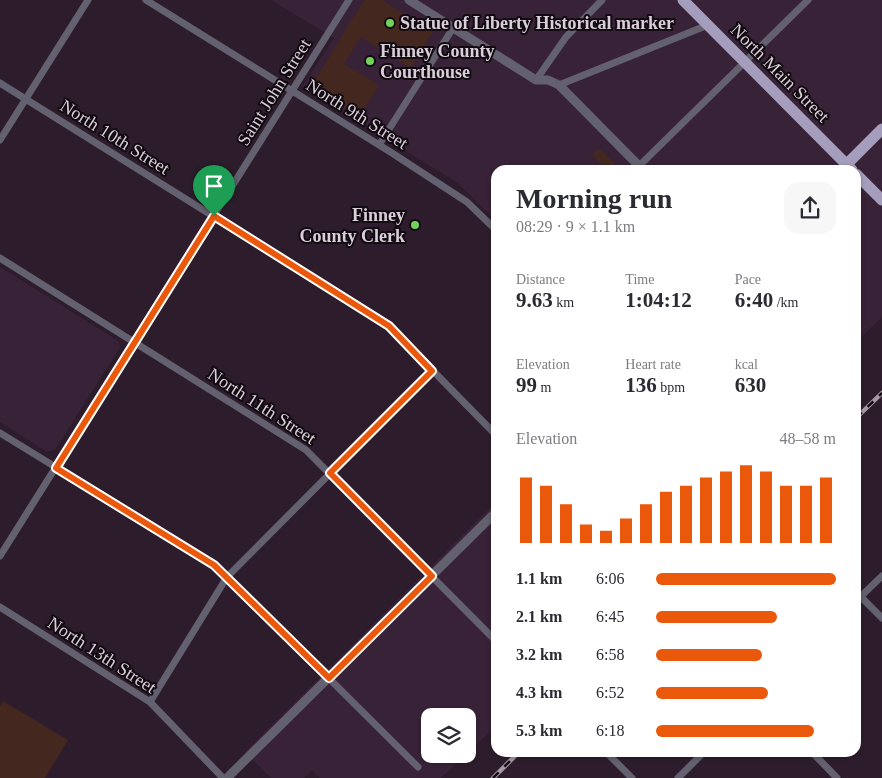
<!DOCTYPE html>
<html lang="en">
<head>
<meta charset="utf-8">
<style>
	:root { --surface:#fff; --page:#f7f7f7; --text:#2b2b33; --muted:#7c7c81; --accent:#ea580c }
	body { margin:0; font-family:"Times New Roman",serif; background:var(--page); color:var(--text); height:100vh; display:flex; flex-direction:column; font-size:19px; white-space:nowrap }
	* { box-sizing:border-box; margin:0 }
	p { font-size:16px; color:var(--muted) }
	.icon { flex:none; width:28px; height:28px; fill:none; stroke:currentColor; stroke-width:2; stroke-linecap:round; stroke-linejoin:round }
	.map { position:relative; flex:1; overflow:hidden }
	.details { position:absolute; left:491px; top:165px; width:370px; height:592px; display:flex; flex-direction:column; background:var(--surface); border-radius:15px; box-shadow:0 1px 4px #0004 }
	.details>* { flex:none }
	.tools { position:absolute; left:421px; top:708px; display:grid; gap:10px }
	.tools a { display:grid; place-items:center; width:55px; height:55px; border-radius:10px; background:var(--surface); box-shadow:0 1px 4px #0004; font-size:25px }
	.pin { position:absolute; display:grid; place-items:center; width:42px; height:42px; color:#fff; margin:-51px -21px; border-radius:50% 50% 50% 0; rotate:-45deg; box-shadow:0 0 5px #0007 }
	.pin .icon { rotate:45deg }
	.round { display:grid; place-items:center; flex:none; width:52px; height:52px; border-radius:15px; background:var(--page) }
	.head { display:flex; align-items:center; justify-content:space-between; height:85px; padding:0 25px }
	h1 { font-size:28px; font-weight:800; line-height:38px }
	.stats { display:grid; grid-template-columns:repeat(3,1fr); gap:8px; height:85px; padding:5px 25px }
	.stats div { display:grid; align-content:center }
	.stats b { font-size:21px; font-weight:800 }
	.stats small { font-size:14px; font-weight:400 }
	.stats p { font-size:14px }
	.chart { height:140px; padding:10px 25px }
	.chart p { display:flex; justify-content:space-between }
	.chart svg { width:100%; height:90px; margin-top:5px; stroke:var(--accent); stroke-width:6 }
	ul { padding:0 25px; list-style:none; font-size:16px }
	li { display:grid; grid-template-columns:80px 60px 1fr; align-items:center; height:38px }
	li i { height:12px; border-radius:6px; background:var(--accent) }
	.map>svg:first-child { display:block }
	.built { fill:#382237 }
	.green { fill:#44271f }
	.lines { fill:none; stroke-linecap:round; stroke-linejoin:round }
	.minor { stroke:#63606f; stroke-width:7 }
	.tertiary { stroke:#63606f; stroke-width:9 }
	.primary { stroke:#a49ebc; stroke-width:11 }
	.rail-casing { stroke:#a699a5; stroke-width:4.5 }
	.rail { stroke:#110a11; stroke-width:2.5; stroke-dasharray:8; stroke-linecap:butt }
	.route-casing { stroke:#fff; stroke-width:10 }
	.route { stroke:#ea580c; stroke-width:6 }
	.poi-dot { fill:#74d25b; stroke:#110a11; stroke-width:2 }
	.labels { text-anchor:middle; dominant-baseline:central; stroke-width:4; stroke-linejoin:round; paint-order:stroke }
	.poi-label { font-size:18px; font-weight:bold; fill:#dacfd9; stroke:#110a11; text-anchor:start }
	.street-label { font-size:18px; fill:#dacfd9; stroke:#110a11 }
</style>
</head>
<body>
<div class="map">
<svg width="882" height="778" viewBox="0 0 882 778">
	<rect width="100%" height="100%" fill="#2d1d2c"/>
	<!-- built -->
	<path class="built" d="M271,0H882V317L856,342V170H496V221L458,183L302,87L334,38Z
		M0,267L117,340L120,345L119,349L56,448L52,451H46L0,422Z
		M496,502V725L468,753V716H430V754H466L441,778H320L312,770L304,778H271L245,752Z"/>
	<!-- green -->
	<path class="green" d="M364,0H382L433,32L411,68L361,37L344,64L379,85L360,116L311,86Z
		M599,148L621,170H607L592,155Z
		M3,701L68,740L45,778H0V706Z"/>
	<g class="lines">
		<!-- minor -->
		<path class="minor" d="M146,0L392,153L467,202L496,230
			M536,80L566,37L602,0
			M0,83L389,326L496,435
			M559,85L708,25
			M0,140L88,0
			M379,145L453,28
			M639,166L808,0
			M0,258L306,450L496,641
			M0,433L215,565L418,767
			M0,556L349,0
			M856,592L882,618
			M856,601L882,576
			M0,607L150,702L223,778
			M150,702L227,577L432,371
			M606,752L632,778
			M812,752L837,778
			M678,778L704,752"/>
		<!-- tertiary -->
		<path class="tertiary" d="M409,0L536,80H548L559,85L643,170
			M227,778L496,512"/>
		<!-- primary -->
		<path class="primary" d="M683,0L852,170
			M847,164L882,129
			M856,174L882,200"/>
		<defs>
			<path id="rail" d="M856,418L882,393
				M493,778L519,752"/>
		</defs>
		<!-- rail casing -->
		<use href="#rail" class="rail-casing"/>
		<!-- rail -->
		<use href="#rail" class="rail"/>
	</g>
	<g class="lines">
		<defs>
			<path id="route" d="M214,216L389,326L432,371L330,473L432,576L329,678L214,565L56,468Z"/>
		</defs>
		<!-- route casing -->
		<use href="#route" class="route-casing"/>
		<!-- route -->
		<use href="#route" class="route"/>
	</g>
	<!-- markers -->
	<g class="poi-dot">
		<circle cx="390" cy="23" r="5"/>
		<circle cx="370" cy="61" r="5"/>
		<circle cx="415" cy="225" r="5"/>
	</g>
	<g class="labels">
		<!-- poi labels -->
		<g class="poi-label">
			<text x="400" y="23">Statue of Liberty Historical marker</text>
			<text x="380" y="51">Finney County<tspan x="380" dy="21">Courthouse</tspan></text>
			<text x="405" y="215" text-anchor="end">Finney<tspan x="405" dy="21">County Clerk</tspan></text>
		</g>
		<!-- street labels -->
		<g class="street-label">
			<text transform="translate(780 73) rotate(45)">North Main Street</text>
			<text transform="translate(274 92) rotate(-58)">Saint John Street</text>
			<text transform="translate(357 114) rotate(32)">North 9th Street</text>
			<text transform="translate(115 137) rotate(32)">North 10th Street</text>
			<text transform="translate(262 406) rotate(33)">North 11th Street</text>
			<text transform="translate(102 655) rotate(33)">North 13th Street</text>
		</g>
	</g>
</svg>
<div class="tools">
<a><svg class="icon" aria-label="layers" viewBox="0 0 24 24"><path d="M12 4l9 5-9 5-9-5zM3 14l9 5 9-5"/></svg></a>
</div>
<div class="pin" style="left:214px;top:216px;background:#1e9e55"><svg class="icon" aria-label="arrive" viewBox="0 0 24 24"><path d="M6 21V4h12l-3 4 3 4H6"/></svg></div>
<section class="details">
<div class="head"><div><h1>Morning run</h1><p>08:29 · 9 × 1.1 km</p></div><a class="round"><svg class="icon" aria-label="share" viewBox="0 0 24 24"><path d="M12 15V3M7 8l5-5 5 5M5 13v7h14v-7"/></svg></a></div>
<div class="stats">
<div><p>Distance</p><b>9.63<small> km</small></b></div>
<div><p>Time</p><b>1:04:12</b></div>
<div><p>Pace</p><b>6:40<small> /km</small></b></div>
</div>
<div class="stats">
<div><p>Elevation</p><b>99<small> m</small></b></div>
<div><p>Heart rate</p><b>136<small> bpm</small></b></div>
<div><p>kcal</p><b>630</b></div>
</div>
<div class="chart"><p><span>Elevation</span>48–58 m</p>
<svg viewBox="0 0 160 44" preserveAspectRatio="none"><path d="M5 44V12M15 44V16M25 44V25M35 44V35M45 44V38M55 44V32M65 44V25M75 44V19M85 44V16M95 44V12M105 44V9M115 44V6M125 44V9M135 44V16M145 44V16M155 44V12"/></svg>
</div>
<ul>
<li><b>1.1 km</b>6:06<i style="width:100%"></i></li>
<li><b>2.1 km</b>6:45<i style="width:67%"></i></li>
<li><b>3.2 km</b>6:58<i style="width:59%"></i></li>
<li><b>4.3 km</b>6:52<i style="width:62%"></i></li>
<li><b>5.3 km</b>6:18<i style="width:88%"></i></li>
</ul>
</section>
</div>
</body>
</html>
